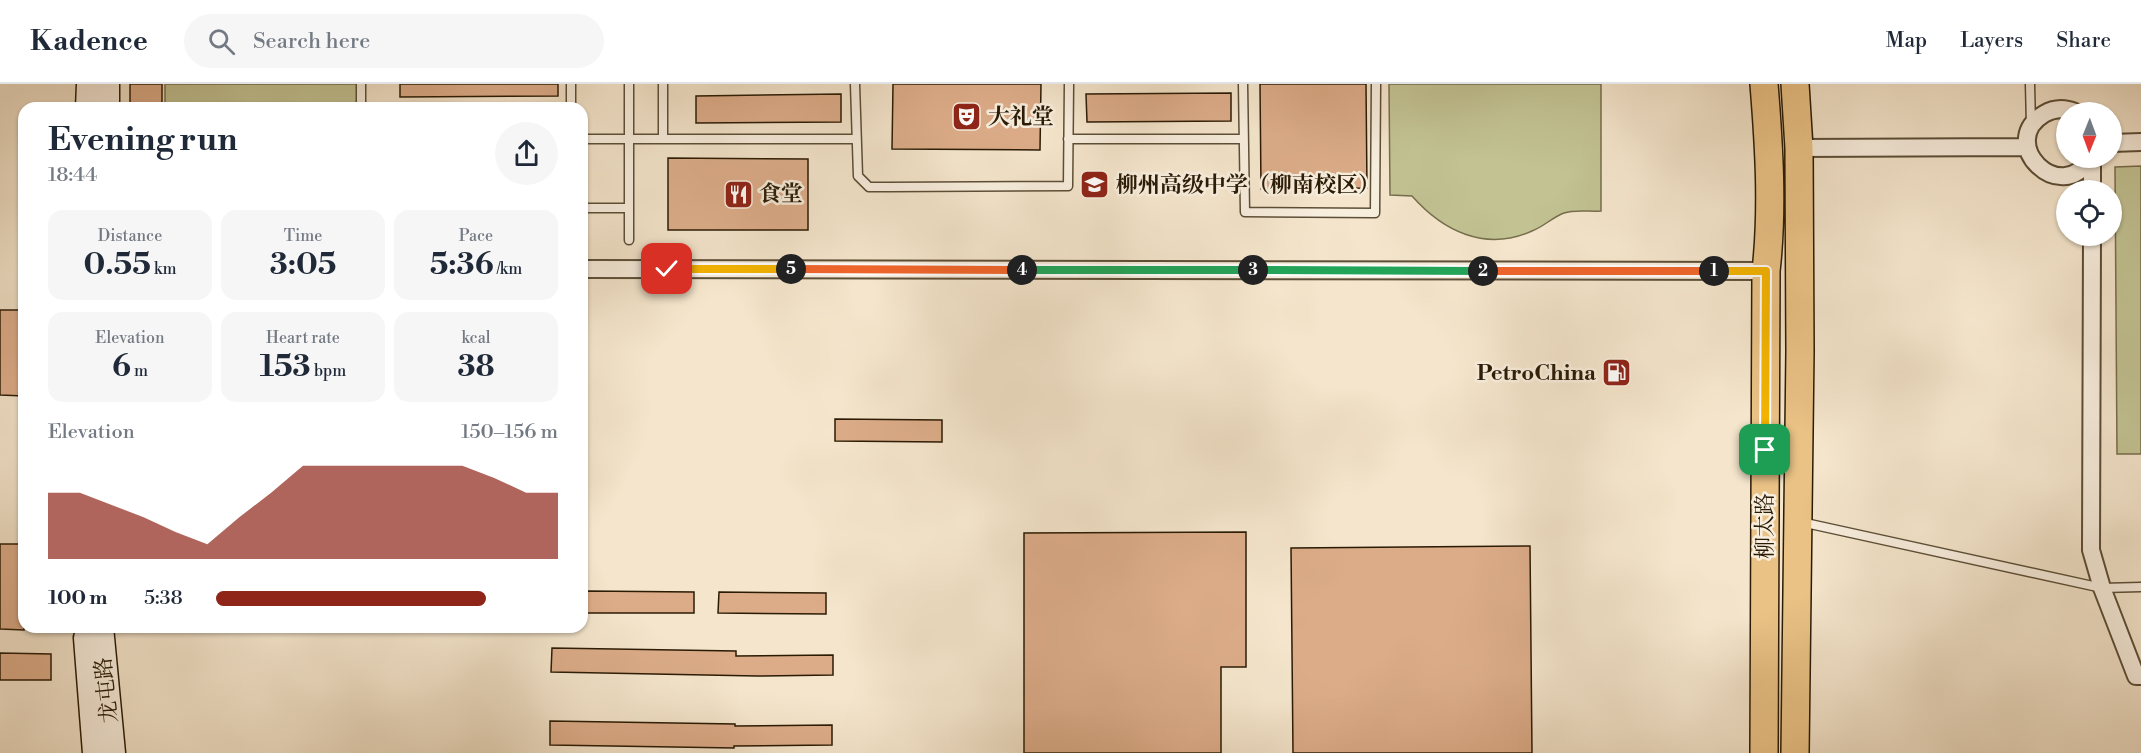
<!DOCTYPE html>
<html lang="en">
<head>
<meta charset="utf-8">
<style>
	:root { --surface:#fff; --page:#f6f6f7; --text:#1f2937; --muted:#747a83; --line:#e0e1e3; --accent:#8f2418 }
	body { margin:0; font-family:"Libre Bodoni","Noto Serif SC",serif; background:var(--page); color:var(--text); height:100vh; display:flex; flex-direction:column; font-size:22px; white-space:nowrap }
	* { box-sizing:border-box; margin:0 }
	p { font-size:20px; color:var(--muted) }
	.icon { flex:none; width:33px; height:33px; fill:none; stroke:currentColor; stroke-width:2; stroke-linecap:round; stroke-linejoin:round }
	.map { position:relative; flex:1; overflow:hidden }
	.details { position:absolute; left:18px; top:18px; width:570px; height:531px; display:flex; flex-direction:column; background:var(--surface); border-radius:18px; box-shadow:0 2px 4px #0004 }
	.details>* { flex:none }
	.needle { width:39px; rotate:181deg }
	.fabs { position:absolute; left:2056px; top:18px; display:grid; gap:12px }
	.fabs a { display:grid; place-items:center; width:66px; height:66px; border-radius:50%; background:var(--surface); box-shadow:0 2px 4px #0004; font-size:30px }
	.pin { position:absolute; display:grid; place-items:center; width:51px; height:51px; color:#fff; margin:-26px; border-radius:12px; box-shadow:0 3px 9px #0006 }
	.km { position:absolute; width:30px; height:30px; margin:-15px; border-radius:50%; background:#222; color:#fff; font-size:16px; line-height:30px; text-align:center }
	.round { display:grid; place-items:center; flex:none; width:63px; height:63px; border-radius:32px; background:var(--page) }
	.headline { display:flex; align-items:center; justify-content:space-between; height:102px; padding:0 30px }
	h1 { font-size:33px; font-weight:700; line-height:45px }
	.figures { display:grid; grid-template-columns:repeat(3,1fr); gap:9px; height:102px; padding:6px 30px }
	.figures div { display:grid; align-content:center; border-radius:15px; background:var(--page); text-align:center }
	.figures b { font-size:30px; font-weight:700 }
	.figures small { font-size:16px; font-weight:400 }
	.figures p { font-size:16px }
	.chart { height:168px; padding:12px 30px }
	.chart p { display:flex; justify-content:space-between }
	.chart svg { width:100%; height:108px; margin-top:6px; fill:var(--accent); opacity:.7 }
	ul { padding:0 30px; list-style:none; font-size:20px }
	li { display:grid; grid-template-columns:96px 72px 1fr; align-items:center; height:45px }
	li i { height:15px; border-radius:8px; background:var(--accent) }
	header { display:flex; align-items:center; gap:36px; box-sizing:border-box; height:84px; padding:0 30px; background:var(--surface); border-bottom:2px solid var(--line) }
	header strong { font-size:28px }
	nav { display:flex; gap:33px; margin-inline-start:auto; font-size:21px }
	.search { width:420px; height:54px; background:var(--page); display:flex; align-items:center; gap:15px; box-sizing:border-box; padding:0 21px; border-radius:33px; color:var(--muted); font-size:22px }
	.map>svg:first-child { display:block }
	.green { fill:#c2c293; stroke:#766e4c; stroke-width:1.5 }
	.building { fill:#dcac89; stroke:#2a1b05; stroke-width:1.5 }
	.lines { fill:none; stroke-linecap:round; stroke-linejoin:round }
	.lane-casing { stroke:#5c4e37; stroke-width:11 }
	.street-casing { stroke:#5c4e37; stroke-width:20 }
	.secondary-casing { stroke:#2a1b05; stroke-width:27 }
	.primary-casing { stroke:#2a1b05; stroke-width:30 }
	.lane { stroke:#f8eede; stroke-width:8 }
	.street { stroke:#f8eede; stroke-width:16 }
	.secondary { stroke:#f8eede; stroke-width:24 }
	.primary { stroke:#eac286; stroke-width:27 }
	.split-1-casing { stroke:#fff; stroke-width:12 }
	.split-2-casing { stroke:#fff; stroke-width:12 }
	.split-3-casing { stroke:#fff; stroke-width:12 }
	.split-4-casing { stroke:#fff; stroke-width:12 }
	.split-5-casing { stroke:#fff; stroke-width:12 }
	.split-6-casing { stroke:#fff; stroke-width:12 }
	.split-1 { stroke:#f5b400; stroke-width:8 }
	.split-2 { stroke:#f0652b; stroke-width:8 }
	.split-3 { stroke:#22a559; stroke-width:8 }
	.split-4 { stroke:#22a559; stroke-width:8 }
	.split-5 { stroke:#f0652b; stroke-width:8 }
	.split-6 { stroke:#f5b400; stroke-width:8 }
	.labels { text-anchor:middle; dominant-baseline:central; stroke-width:5; stroke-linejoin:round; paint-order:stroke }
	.poi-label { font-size:22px; font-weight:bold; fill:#2a1b05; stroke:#f8eede; text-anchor:start }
	.street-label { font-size:22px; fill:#2a1b05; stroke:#f8eede }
</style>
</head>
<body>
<header>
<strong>Kadence</strong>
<div class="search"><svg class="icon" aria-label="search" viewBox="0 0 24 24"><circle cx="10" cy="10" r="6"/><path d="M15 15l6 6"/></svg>Search here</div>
<nav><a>Map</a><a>Layers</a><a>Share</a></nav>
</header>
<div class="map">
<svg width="2141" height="669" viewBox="0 0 2141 669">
	<rect width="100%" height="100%" fill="#f4e5cc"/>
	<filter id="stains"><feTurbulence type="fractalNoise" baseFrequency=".00333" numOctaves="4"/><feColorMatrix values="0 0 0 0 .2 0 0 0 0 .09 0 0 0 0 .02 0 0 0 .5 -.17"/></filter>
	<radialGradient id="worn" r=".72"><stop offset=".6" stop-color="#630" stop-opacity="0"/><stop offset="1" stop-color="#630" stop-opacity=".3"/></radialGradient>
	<!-- green -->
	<path class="green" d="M165,0H363V24H165Z
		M1389,0H1601V127C1590,128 1575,125 1564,129C1553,133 1543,143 1532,147C1485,168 1443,147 1412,112L1390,111Z
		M2141,82V370H2117L2115,83Z"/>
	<!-- building -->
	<path class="building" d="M130,0H162V24H130Z
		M400,0H558V12L400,13Z
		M893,0H1041L1040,66L892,65Z
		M1260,0H1366L1367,104L1261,105Z
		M1231,9V37L1087,38L1086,10Z
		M841,10V38L696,39V12Z
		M668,74L808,75V146H668Z
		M0,226H24V312L0,311Z
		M835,335L942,336V358L835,357Z
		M1246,448V583H1221V669H1024V449Z
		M0,460H24V546L0,545Z
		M1530,462L1532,669H1293L1291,464Z
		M587,507L694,508V529H587Z
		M719,508L826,509V530L718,529Z
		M552,564L736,567V572L833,571V591L757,592L551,588Z
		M0,569L51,570V596H0Z
		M550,637L735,640V642L832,641V661L734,662V664L550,661Z"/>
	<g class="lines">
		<defs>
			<path id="lane" d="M361,0V24
				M571,0V24
				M629,0V156
				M855,0L858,92L869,103H888L1068,102L1069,0
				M1243,0L1245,128L1375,129L1376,0
				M2030,0L2031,42
				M582,55H855
				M663,55V0
				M1068,55H1243
				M582,124H629
				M1801,438L2102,504L2141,503"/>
			<path id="street" d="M2075,28C2065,24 2054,24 2044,30C1996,59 2061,124 2090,74
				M2112,59L2141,58
				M1799,64L2027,63
				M2092,106V74
				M2092,152L2091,466L2102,504L2136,592H2141
				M582,185L1766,187"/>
			<path id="secondary" d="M88,24L89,0
				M107,24V0
				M101,543L113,669
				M86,554L95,669"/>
			<path id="primary" d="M1795,0L1799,64L1800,267L1795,669
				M1764,669L1766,187C1773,125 1769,62 1764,0"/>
		</defs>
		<!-- lane casing -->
		<use href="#lane" class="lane-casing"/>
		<!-- street casing -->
		<use href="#street" class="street-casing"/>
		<!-- secondary casing -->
		<use href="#secondary" class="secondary-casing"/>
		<!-- primary casing -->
		<use href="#primary" class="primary-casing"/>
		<!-- lane -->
		<use href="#lane" class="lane"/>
		<!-- street -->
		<use href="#street" class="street"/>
		<!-- secondary -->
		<use href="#secondary" class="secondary"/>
		<!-- primary -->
		<use href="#primary" class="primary"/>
	</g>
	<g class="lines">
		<defs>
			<path id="split-1" d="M1714,187H1766L1765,366"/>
			<path id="split-2" d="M1483,187H1714"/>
			<path id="split-3" d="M1253,186L1483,187"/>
			<path id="split-4" d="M1022,186H1253"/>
			<path id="split-5" d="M791,185L1022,186"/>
			<path id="split-6" d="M667,185H791"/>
		</defs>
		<!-- split-1 casing -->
		<use href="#split-1" class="split-1-casing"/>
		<!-- split-2 casing -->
		<use href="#split-2" class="split-2-casing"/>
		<!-- split-3 casing -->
		<use href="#split-3" class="split-3-casing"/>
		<!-- split-4 casing -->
		<use href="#split-4" class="split-4-casing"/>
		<!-- split-5 casing -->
		<use href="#split-5" class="split-5-casing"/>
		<!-- split-6 casing -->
		<use href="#split-6" class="split-6-casing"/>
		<!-- split-1 -->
		<use href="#split-1" class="split-1"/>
		<!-- split-2 -->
		<use href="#split-2" class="split-2"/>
		<!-- split-3 -->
		<use href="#split-3" class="split-3"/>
		<!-- split-4 -->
		<use href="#split-4" class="split-4"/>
		<!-- split-5 -->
		<use href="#split-5" class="split-5"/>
		<!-- split-6 -->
		<use href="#split-6" class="split-6"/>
	</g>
	<!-- icons -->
	<defs>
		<symbol id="theatre-square" viewBox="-11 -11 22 22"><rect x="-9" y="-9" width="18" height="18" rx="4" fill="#8f2418" stroke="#f8eede"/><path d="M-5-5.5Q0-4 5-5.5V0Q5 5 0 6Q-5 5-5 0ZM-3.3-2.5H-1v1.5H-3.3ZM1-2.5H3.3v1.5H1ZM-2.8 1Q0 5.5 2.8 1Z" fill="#fff"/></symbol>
		<symbol id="school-square" viewBox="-11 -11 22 22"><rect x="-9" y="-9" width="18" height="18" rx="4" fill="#8f2418" stroke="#f8eede"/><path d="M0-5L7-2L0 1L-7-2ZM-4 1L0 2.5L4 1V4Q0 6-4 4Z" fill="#fff"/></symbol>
		<symbol id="restaurant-square" viewBox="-11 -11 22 22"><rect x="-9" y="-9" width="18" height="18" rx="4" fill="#8f2418" stroke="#f8eede"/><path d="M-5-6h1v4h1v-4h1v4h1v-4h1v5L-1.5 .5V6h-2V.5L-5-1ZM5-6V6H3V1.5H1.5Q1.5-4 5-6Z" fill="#fff"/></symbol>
		<symbol id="fuel-square" viewBox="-11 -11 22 22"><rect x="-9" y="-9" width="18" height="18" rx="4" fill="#8f2418" stroke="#f8eede"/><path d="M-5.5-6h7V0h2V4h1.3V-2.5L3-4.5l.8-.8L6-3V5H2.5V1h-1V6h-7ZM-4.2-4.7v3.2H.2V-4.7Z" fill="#fff"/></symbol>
	</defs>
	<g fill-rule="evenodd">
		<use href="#theatre-square" x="950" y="16" width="33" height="33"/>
		<use href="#school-square" x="1078" y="84" width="33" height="33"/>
		<use href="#restaurant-square" x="722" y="94" width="33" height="33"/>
		<use href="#fuel-square" x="1600" y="272" width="33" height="33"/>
	</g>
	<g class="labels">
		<!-- poi labels -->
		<g class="poi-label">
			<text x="988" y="33">大礼堂</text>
			<text x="1116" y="101">柳州高级中学（柳南校区）</text>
			<text x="759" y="110">食堂</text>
			<text x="1596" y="289" text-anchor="end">PetroChina</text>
		</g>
		<!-- street labels -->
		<g class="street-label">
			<text transform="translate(1765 442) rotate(-90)">柳太路</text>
			<text transform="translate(107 606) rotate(-96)">龙屯路</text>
		</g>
	</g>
	<rect width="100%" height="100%" filter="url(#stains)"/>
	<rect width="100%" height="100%" fill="url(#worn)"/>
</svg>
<div class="fabs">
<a><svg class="needle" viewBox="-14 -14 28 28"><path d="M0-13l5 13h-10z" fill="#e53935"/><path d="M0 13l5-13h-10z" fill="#747a83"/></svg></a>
<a><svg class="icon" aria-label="locate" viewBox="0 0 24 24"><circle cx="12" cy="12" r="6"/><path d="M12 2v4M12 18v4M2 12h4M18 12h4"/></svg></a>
</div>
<div class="pin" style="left:1765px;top:366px;background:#1e9e55"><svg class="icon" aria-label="arrive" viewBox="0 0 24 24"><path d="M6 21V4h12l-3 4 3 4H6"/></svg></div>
<div class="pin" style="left:667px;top:185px;background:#d93025"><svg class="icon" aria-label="check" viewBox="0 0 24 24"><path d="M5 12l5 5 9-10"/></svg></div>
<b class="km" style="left:1714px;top:187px">1</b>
<b class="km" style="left:1483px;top:187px">2</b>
<b class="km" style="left:1253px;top:186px">3</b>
<b class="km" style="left:1022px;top:186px">4</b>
<b class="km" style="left:791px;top:185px">5</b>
<section class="details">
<div class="headline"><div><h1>Evening run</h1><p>18:44</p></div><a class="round"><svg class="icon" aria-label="share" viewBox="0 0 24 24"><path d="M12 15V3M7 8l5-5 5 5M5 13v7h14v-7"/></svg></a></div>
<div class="figures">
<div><p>Distance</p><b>0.55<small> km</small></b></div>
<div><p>Time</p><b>3:05</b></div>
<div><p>Pace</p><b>5:36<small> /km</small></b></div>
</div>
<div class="figures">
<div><p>Elevation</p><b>6<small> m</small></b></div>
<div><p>Heart rate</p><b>153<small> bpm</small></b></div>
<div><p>kcal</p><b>38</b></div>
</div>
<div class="chart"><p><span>Elevation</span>150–156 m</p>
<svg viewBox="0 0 160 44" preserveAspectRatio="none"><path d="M0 44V17L10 17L20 22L30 27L40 33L50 38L60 27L70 17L80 6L90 6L100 6L110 6L120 6L130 6L140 11L150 17L160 17V44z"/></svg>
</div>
<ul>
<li><b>100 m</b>5:38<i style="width:79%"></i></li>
</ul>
</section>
</div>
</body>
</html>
